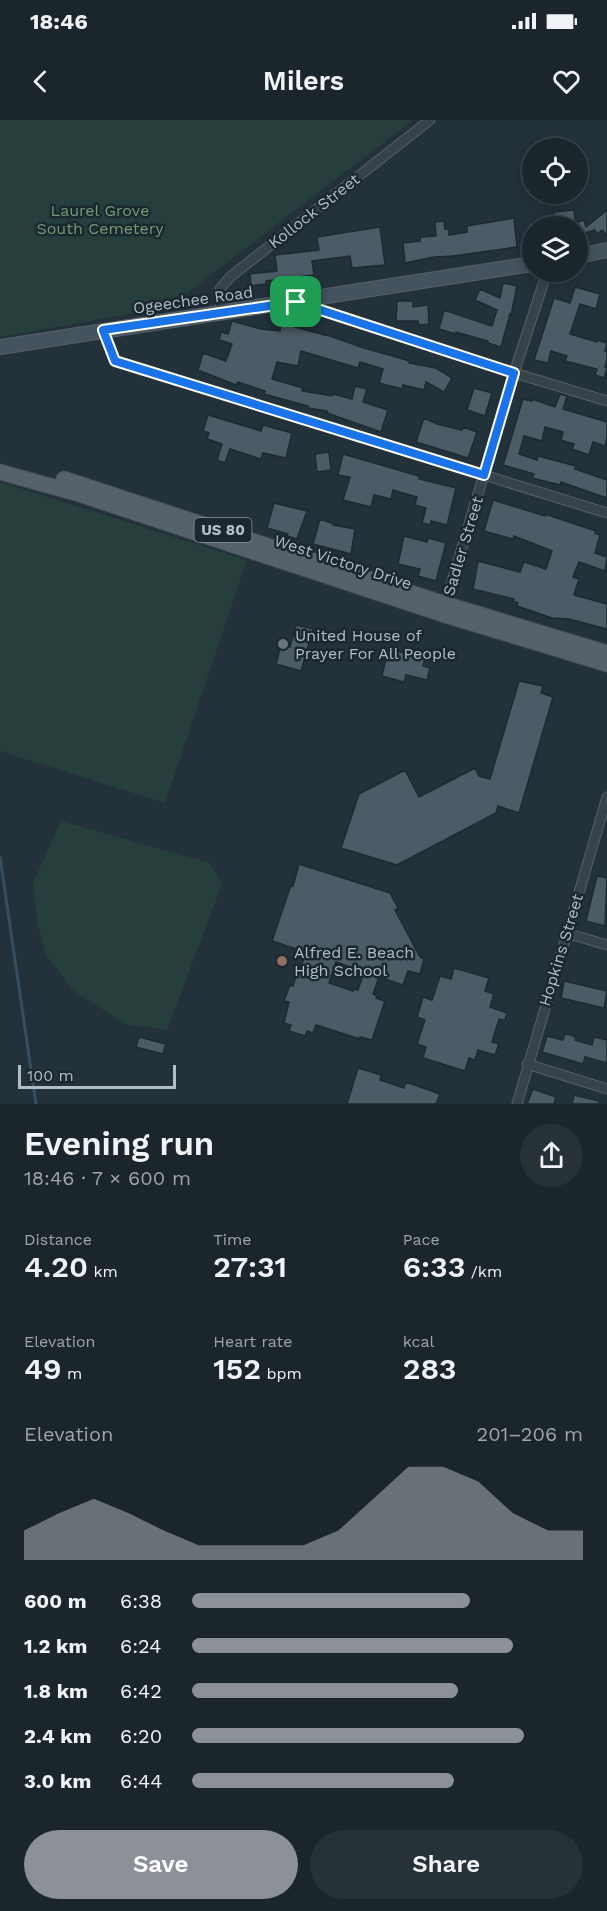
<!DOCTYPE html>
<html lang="en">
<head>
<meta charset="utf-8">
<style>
	:root { --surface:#1a252c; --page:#273138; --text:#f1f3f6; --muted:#9fa5a9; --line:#384248; --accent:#8c9099 }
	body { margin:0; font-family:"Work Sans",sans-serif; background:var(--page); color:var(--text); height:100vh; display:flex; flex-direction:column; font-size:22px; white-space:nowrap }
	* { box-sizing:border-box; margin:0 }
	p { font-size:20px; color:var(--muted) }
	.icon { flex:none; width:33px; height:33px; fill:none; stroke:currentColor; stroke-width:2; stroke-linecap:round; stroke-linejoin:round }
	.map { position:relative; height:984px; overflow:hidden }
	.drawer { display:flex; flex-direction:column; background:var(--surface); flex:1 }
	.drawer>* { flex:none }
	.tools { position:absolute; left:522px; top:18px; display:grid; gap:12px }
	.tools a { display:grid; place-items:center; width:66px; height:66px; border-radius:50%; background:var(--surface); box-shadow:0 3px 15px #0003,0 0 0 2px var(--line); font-size:30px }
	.scale { position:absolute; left:18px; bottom:15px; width:158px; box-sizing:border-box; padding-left:6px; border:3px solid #b2bec7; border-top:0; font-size:16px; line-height:21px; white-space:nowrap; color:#b2bec7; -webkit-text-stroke:4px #1c2830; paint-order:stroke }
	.pin { position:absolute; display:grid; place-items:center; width:51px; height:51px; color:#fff; margin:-26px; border-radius:12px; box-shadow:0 3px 9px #0006 }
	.round { display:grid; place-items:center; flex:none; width:63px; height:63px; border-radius:32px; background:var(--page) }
	.summary { display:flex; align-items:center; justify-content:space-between; height:102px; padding:0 24px }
	h1 { font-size:33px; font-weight:600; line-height:45px }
	.metrics { display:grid; grid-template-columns:repeat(3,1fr); gap:9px; height:102px; padding:6px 24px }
	.metrics div { display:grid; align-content:center }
	.metrics b { font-size:30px; font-weight:600 }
	.metrics small { font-size:16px; font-weight:400 }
	.metrics p { font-size:16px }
	.chart { height:168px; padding:12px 24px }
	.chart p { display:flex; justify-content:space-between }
	.chart svg { width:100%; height:108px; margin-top:6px; fill:var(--accent); opacity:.7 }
	.action { display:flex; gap:12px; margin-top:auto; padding:12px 24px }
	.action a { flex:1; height:69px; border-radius:36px; background:var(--accent); color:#fff; font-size:24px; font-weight:600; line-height:69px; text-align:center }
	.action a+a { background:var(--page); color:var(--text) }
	ul { padding:0 24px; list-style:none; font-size:20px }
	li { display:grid; grid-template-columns:96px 72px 1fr; align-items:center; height:45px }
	li i { height:15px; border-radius:8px; background:var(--accent) }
	.status { display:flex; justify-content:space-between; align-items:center; height:42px; padding:0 30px; background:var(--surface); direction:ltr }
	.status svg { height:16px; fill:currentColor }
	header { display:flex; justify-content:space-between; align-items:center; height:78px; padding:0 24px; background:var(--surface); font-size:27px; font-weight:600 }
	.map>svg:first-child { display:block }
	.green { fill:#263e3c }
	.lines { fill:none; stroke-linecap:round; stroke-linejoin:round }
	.stream { stroke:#375061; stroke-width:3 }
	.building { fill:#4c5c67; stroke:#1e2a32; stroke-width:1.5; fill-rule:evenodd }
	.street-casing { stroke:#556169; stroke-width:11 }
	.secondary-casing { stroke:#556169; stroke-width:16 }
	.primary-casing { stroke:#404c54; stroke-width:17 }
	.street { stroke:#37434b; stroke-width:9 }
	.secondary { stroke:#45535e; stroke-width:14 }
	.primary { stroke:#55626b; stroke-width:15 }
	.route-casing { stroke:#fff; stroke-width:12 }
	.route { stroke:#1a73e8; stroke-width:8 }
	.worship-dot { fill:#6b7280; stroke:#1c2830; stroke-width:2 }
	.education-dot { fill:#8d6e63; stroke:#1c2830; stroke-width:2 }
	.labels { text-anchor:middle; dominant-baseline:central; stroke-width:5; stroke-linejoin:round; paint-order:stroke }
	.shield { fill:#1c2830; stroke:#85919a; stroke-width:1.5 }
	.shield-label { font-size:15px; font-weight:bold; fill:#b2bec7 }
	.park-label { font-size:16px; fill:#719c74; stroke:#1c2830 }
	.street-label { font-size:16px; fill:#b2bec7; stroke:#1c2830 }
	.poi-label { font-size:16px; fill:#b2bec7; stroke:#1c2830; text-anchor:start }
</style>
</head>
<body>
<div class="status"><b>18:46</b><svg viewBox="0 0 49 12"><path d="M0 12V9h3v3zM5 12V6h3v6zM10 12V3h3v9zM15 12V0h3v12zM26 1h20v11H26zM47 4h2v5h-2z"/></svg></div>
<header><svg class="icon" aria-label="back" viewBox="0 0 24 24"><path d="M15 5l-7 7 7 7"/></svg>Milers<svg class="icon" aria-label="heart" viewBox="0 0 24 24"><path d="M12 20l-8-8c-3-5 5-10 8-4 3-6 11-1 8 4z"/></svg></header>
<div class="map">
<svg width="607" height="984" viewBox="0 0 607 984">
	<rect width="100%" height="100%" fill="#23313b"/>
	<!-- green -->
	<path class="green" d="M0,0H413L169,187L0,217Z
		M0,362L247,440L165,683L0,631Z
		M61,701L210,743L222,764L167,910L125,904L74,871L46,835L37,801L33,763Z"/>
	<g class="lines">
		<!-- stream -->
		<path class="stream" d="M0,737L36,984"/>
	</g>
	<!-- building -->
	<path class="building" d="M574,90L576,106H536L535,99L545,98V96L554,94V92Z
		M607,90V116L602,110L597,114L595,110L578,115V102L584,100L586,107Z
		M514,98L517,127L453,136L434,137L405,143L403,123L420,121V117L436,116L435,102L444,101L445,109H449V115L467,112V106Z
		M380,107L385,145L352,148L350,136L312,141L314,155L266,161V164L251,166L250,154L277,151L275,135L319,130L317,117Z
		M503,163L517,166L511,195L510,194L501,227L488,223V221L456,212V214L439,209L444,190L492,206L497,190L475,180L480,169L500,178Z
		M575,167L600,174L596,189L580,184L570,214L597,222V220L607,223L605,231H607V239L605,247L607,248L604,258L595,255L597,249L565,241L567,236L551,231L548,243L534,240L554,178L570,183Z
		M397,181H413V187L428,185L429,204L419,205L418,201H396Z
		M232,201L261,209L280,211L281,202L296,205L295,207L324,215V214L364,228L410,241L409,243L436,248L452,258L444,272L426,262L424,270L403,265L402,269L379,263L383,249L360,242L358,248L301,231L298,246L277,242L272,259L303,268L302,271L332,276L333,274L352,279L355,266L367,269L363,282L388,290L381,312L327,293V291L308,288V286L264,274L265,271L238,262L236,265L198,250L203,233L226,241L232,224L219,220L221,212L228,214Z
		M474,268L492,273L485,296L467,290Z
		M560,274L567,276L563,289L607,302V318L605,326L593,322L589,335L572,329L574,324L561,320L563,312L545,307L542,321L524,316L519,334L537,340L538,336L576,346L575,349L607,360V378L561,362L560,365L532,358L534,354L503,345L523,279L532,281V279L555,287Z
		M208,295L261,311L263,305L292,313L286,338L263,333L261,339L230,329L225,343L217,340L222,324L207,319L209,313L203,311Z
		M424,298L437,304L462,310L463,307L477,312L468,338L416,322Z
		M329,332L331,350L317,352L315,334Z
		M343,334L419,356V359L456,368L447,405L431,401L430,405L422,403L426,388L415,385L417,377L393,370L391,379L374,375L371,387L343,380L350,357L338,355Z
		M493,380L545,396V394L596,411L595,413L600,415L595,433L607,437L605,451L579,442L573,457L579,459L574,475L607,484V509L569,499L552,498L517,486L518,483L513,481L514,479L473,469L478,441L520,452L524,442L546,449L552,431L514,416L513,419L484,411Z
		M274,383L307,391L297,419L287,416L288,414L267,408Z
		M320,399L334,404L333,405L355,409L351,434L313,424Z
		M404,416L427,422L428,418L446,423L436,461L418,456L420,449L398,444Z
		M296,505L313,509L301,551L276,544L281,525L290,527Z
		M396,531L425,538L423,546L430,548L427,560L406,555L404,562L382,556L387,534L395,536Z
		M519,561L543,566L541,573L553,577L519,693L498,686L496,693L397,745L341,728L359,674L405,650L419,677L475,648L479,656L490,659Z
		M299,744L390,773L398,788L395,790L420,837L424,839L420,854L408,851L403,865L379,857L373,874L377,876L376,878L385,881L372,920L360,917V919L316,905L313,913L307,911L305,916L289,911L291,905L284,903L289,882L284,881L290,865L293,866L296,856H298L306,832L272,821L291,765L293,766ZM336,842L364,852L358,870L354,869L353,871L329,863Z
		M597,756L607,758L605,806L586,801Z
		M454,848L489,858L485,871L494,874L490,887L507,893L505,900L499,899L492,922L499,924L495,935L478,930L475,940L469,938L465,951L423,938L426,927L417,924L425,900L417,897L423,877L432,880L440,856L451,859Z
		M564,861L607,871L604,888L561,878Z
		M565,913L576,917L575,920L592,925L594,917L607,920V943L585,937L583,944L542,932L547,916L563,920Z
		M139,917L166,924L163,934L136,927Z
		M358,948L381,955L380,960L404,968L406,962L440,974L436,984H347Z
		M533,969L556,977L554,984H527Z
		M574,975L599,981V984H572Z"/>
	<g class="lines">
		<defs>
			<path id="street" d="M298,182L514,253L607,281
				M221,194L220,169L230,157L430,0
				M103,210L115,241L607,393
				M444,488L514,253L547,152
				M566,813L607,825
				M527,944L607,969
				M517,984L607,677"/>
			<path id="secondary" d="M578,136L607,130
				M0,227L532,144"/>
			<path id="primary" d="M0,352L79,374L442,494L607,544
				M64,359L445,484L607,533"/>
		</defs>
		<!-- street casing -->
		<use href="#street" class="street-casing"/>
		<!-- secondary casing -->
		<use href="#secondary" class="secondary-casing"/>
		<!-- primary casing -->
		<use href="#primary" class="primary-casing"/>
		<!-- street -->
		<use href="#street" class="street"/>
		<!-- secondary -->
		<use href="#secondary" class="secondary"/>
		<!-- primary -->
		<use href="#primary" class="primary"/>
	</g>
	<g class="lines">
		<defs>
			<path id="route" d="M296,182L514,253L484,355L115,241L103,210Z"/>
		</defs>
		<!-- route casing -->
		<use href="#route" class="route-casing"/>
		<!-- route -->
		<use href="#route" class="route"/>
	</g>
	<!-- markers -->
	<circle class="worship-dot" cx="283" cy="524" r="6"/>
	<circle class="education-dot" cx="282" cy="841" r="6"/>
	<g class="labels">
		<!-- shield labels -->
		<rect class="shield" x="194.5" y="398" width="57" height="24" rx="4.5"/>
		<g class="shield-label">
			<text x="223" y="410">US 80</text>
		</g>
		<!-- park labels -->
		<g class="park-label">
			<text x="100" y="90">Laurel Grove<tspan x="100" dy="18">South Cemetery</tspan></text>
		</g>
		<!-- street labels -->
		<g class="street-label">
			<text transform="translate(314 91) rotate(-38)">Kollock Street</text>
			<text transform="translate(193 180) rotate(-8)">Ogeechee Road</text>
			<text transform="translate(463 426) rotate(-73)">Sadler Street</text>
			<text transform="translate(343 442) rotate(18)">West Victory Drive</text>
			<text transform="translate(561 830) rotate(-73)">Hopkins Street</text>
		</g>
		<!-- poi labels -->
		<g class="poi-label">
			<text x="295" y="515">United House of<tspan x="295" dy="18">Prayer For All People</tspan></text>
			<text x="294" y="832">Alfred E. Beach<tspan x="294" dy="18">High School</tspan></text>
		</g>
	</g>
</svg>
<div class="tools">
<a><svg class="icon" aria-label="locate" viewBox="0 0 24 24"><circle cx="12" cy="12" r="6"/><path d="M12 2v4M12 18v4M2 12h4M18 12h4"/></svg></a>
<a><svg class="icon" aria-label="layers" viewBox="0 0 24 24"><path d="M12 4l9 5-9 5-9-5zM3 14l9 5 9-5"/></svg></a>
</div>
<div class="scale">100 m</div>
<div class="pin" style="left:296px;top:182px;background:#1e9e55"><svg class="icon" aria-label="arrive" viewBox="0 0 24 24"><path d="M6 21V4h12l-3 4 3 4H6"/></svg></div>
</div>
<section class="drawer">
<div class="summary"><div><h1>Evening run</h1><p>18:46 · 7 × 600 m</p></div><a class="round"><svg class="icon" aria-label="share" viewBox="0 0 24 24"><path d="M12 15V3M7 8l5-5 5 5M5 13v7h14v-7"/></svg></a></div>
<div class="metrics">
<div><p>Distance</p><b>4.20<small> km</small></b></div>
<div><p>Time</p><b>27:31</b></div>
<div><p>Pace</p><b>6:33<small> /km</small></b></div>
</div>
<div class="metrics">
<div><p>Elevation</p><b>49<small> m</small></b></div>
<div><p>Heart rate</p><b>152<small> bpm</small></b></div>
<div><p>kcal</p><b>283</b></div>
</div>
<div class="chart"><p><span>Elevation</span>201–206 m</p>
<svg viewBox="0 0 160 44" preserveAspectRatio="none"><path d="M0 44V32L10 25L20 19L30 25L40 32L50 38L60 38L70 38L80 38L90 32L100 19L110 6L120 6L130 12L140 25L150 32L160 32V44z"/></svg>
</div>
<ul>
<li><b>600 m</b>6:38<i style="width:71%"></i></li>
<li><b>1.2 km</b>6:24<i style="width:82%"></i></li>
<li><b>1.8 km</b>6:42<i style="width:68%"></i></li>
<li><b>2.4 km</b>6:20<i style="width:85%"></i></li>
<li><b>3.0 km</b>6:44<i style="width:67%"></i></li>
</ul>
<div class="action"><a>Save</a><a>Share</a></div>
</section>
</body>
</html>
